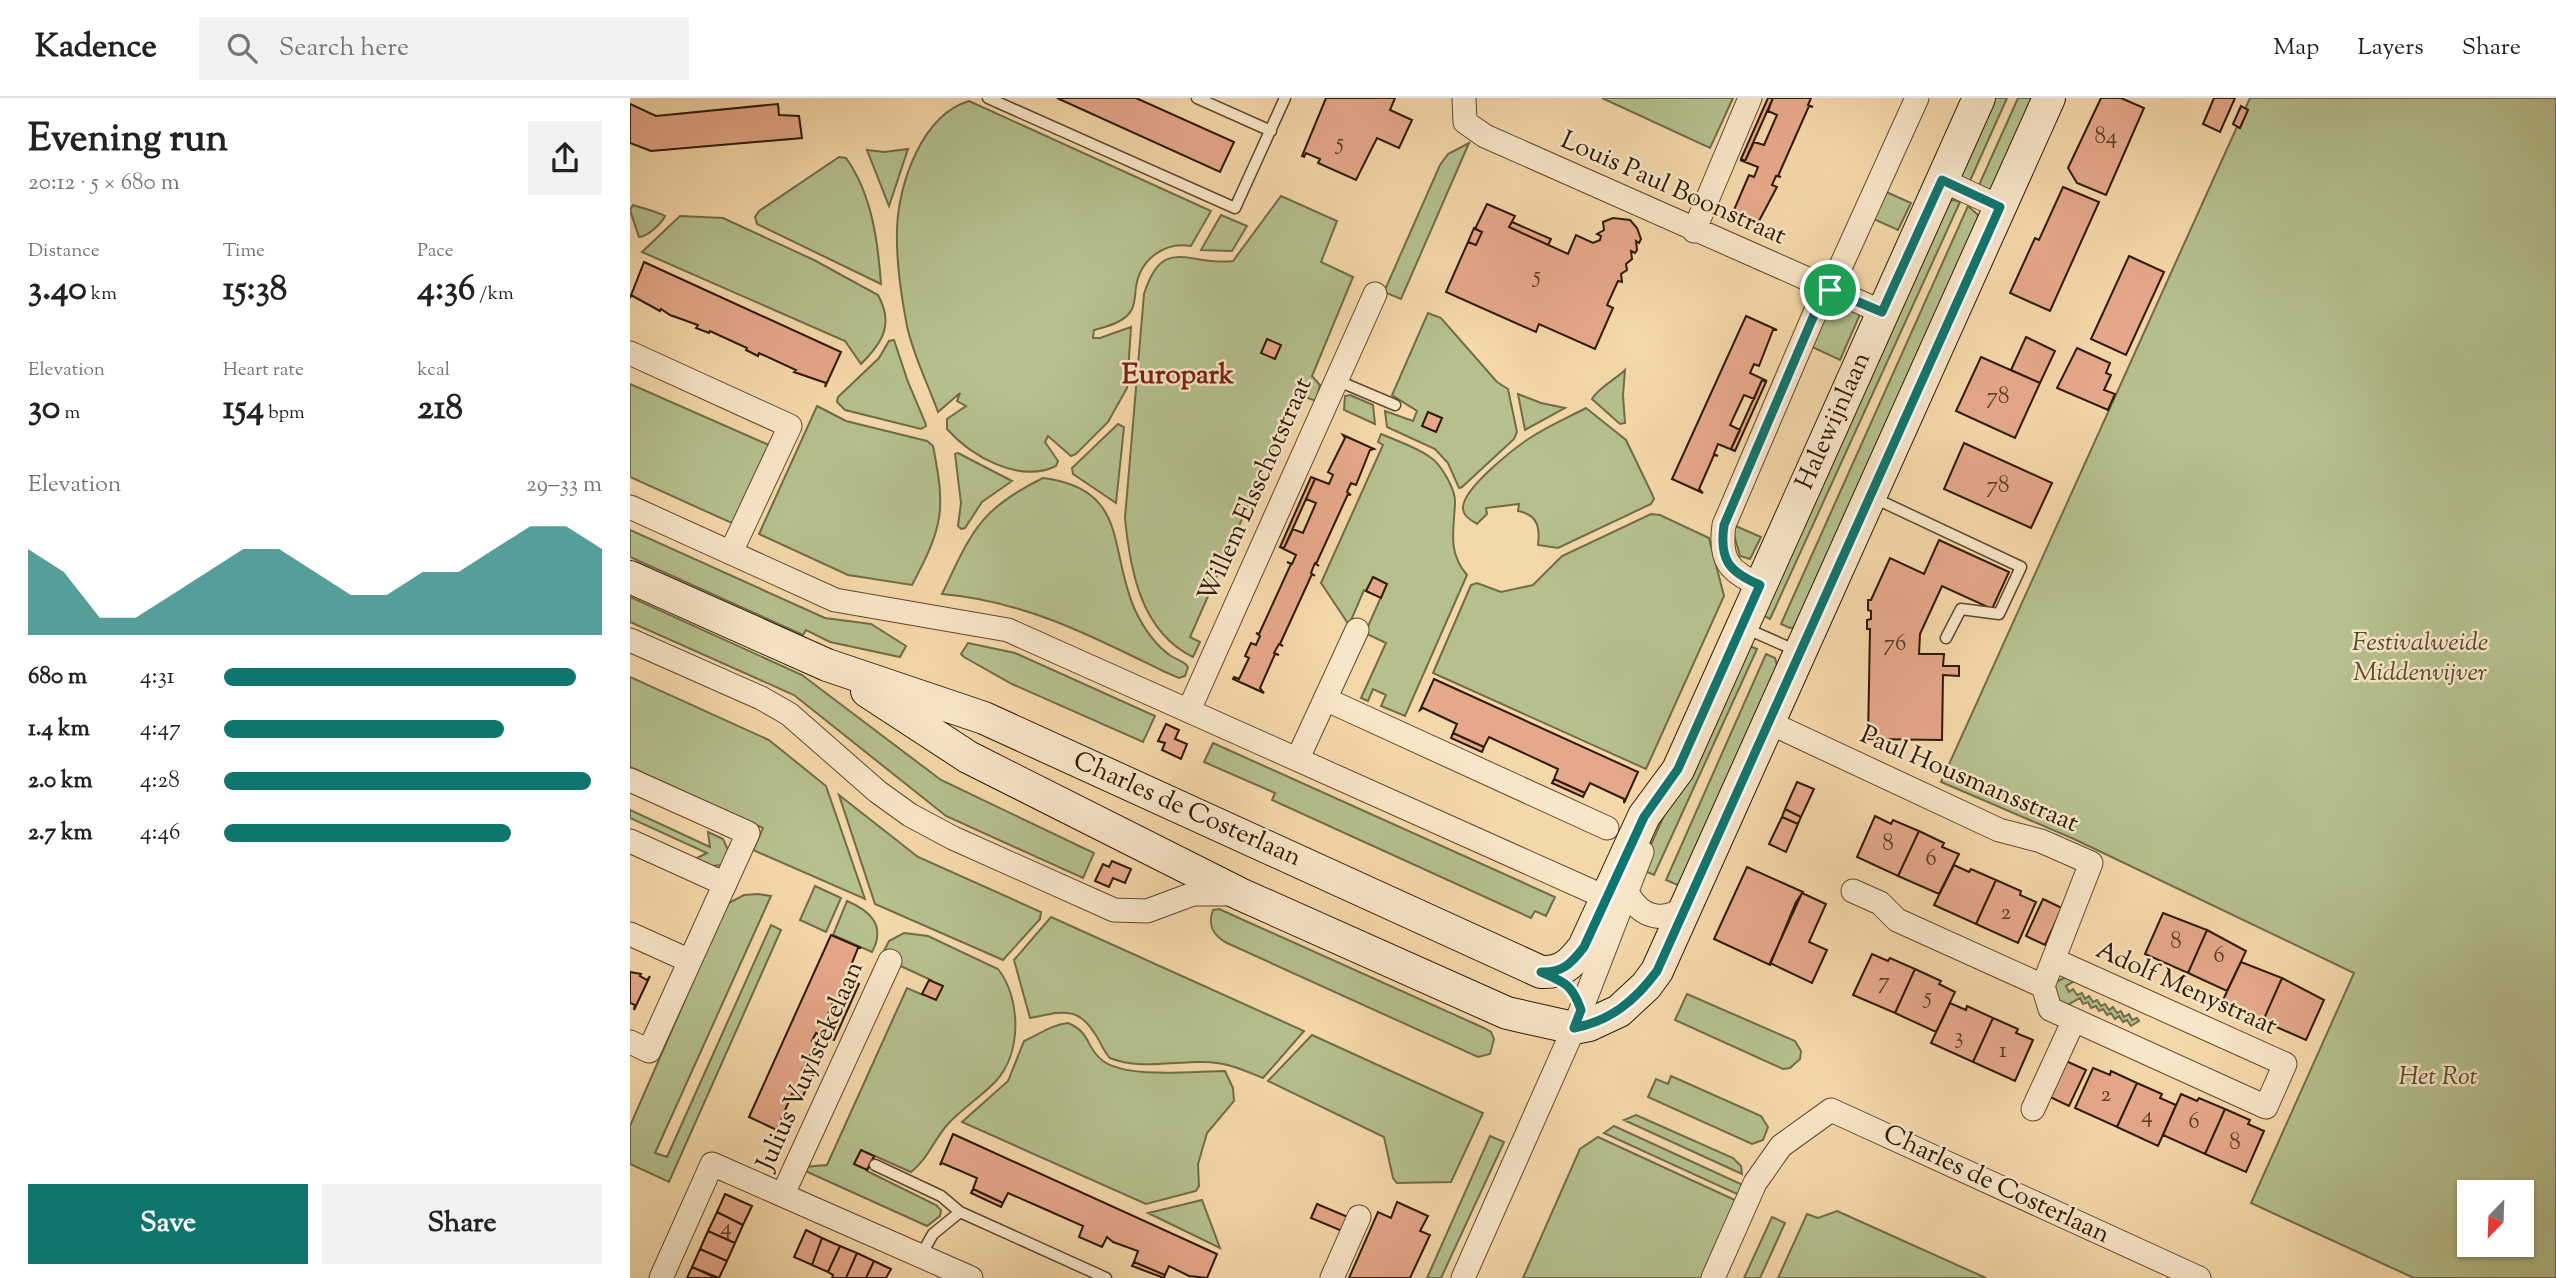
<!DOCTYPE html>
<html lang="en">
<head>
<meta charset="utf-8">
<style>
	:root { --surface:#fff; --page:#f2f2f2; --text:#222; --muted:#767676; --line:#e0e0e0; --accent:#0f766e }
	body { margin:0; font-family:"Sorts Mill Goudy",serif; background:var(--page); color:var(--text); height:100vh; display:flex; flex-direction:column; font-size:26px; white-space:nowrap }
	* { box-sizing:border-box; margin:0 }
	p { font-size:23px; color:var(--muted) }
	.icon { flex:none; width:38px; height:38px; fill:none; stroke:currentColor; stroke-width:2; stroke-linecap:round; stroke-linejoin:round }
	.map { position:relative; flex:1; overflow:hidden }
	.drawer { display:flex; flex-direction:column; background:var(--surface); width:630px }
	.drawer>* { flex:none }
	.needle { width:46px; rotate:203deg }
	.fabs { position:absolute; left:1827px; top:1082px; display:grid; gap:14px }
	.fabs a { display:grid; place-items:center; width:77px; height:77px; border-radius:0px; background:var(--surface); box-shadow:0 2px 5px #0004; font-size:35px }
	.pin { position:absolute; display:grid; place-items:center; width:60px; height:60px; color:#fff; margin:-30px; border:4px solid #fff; border-radius:50%; box-shadow:0 2px 7px #0007 }
	.round { display:grid; place-items:center; flex:none; width:74px; height:74px; border-radius:0px; background:var(--page) }
	.summary { display:flex; align-items:center; justify-content:space-between; height:119px; padding:0 28px }
	h1 { font-size:38px; font-weight:700; line-height:52px }
	.metrics { display:grid; grid-template-columns:repeat(3,1fr); gap:10px; height:119px; padding:7px 28px }
	.metrics div { display:grid; align-content:center }
	.metrics b { font-size:35px; font-weight:700 }
	.metrics small { font-size:19px; font-weight:400 }
	.metrics p { font-size:19px }
	.chart { height:196px; padding:14px 28px }
	.chart p { display:flex; justify-content:space-between }
	.chart svg { width:100%; height:126px; margin-top:7px; fill:var(--accent); opacity:.7 }
	.primary-button { display:flex; gap:14px; margin-top:auto; padding:14px 28px }
	.primary-button a { flex:1; height:80px; border-radius:0px; background:var(--accent); color:#fff; font-size:28px; font-weight:700; line-height:80px; text-align:center }
	.primary-button a+a { background:var(--page); color:var(--text) }
	ul { padding:0 28px; list-style:none; font-size:23px }
	li { display:grid; grid-template-columns:112px 84px 1fr; align-items:center; height:52px }
	li i { height:18px; border-radius:9px; background:var(--accent) }
	header { display:flex; align-items:center; gap:42px; box-sizing:border-box; height:98px; padding:0 35px; background:var(--surface); border-bottom:2px solid var(--line) }
	header strong { font-size:33px }
	nav { display:flex; gap:38px; margin-inline-start:auto; font-size:24px }
	.search { width:490px; height:63px; background:var(--page); display:flex; align-items:center; gap:18px; box-sizing:border-box; padding:0 24px; border-radius:0px; color:var(--muted); font-size:26px }
	main { display:flex; flex:1; min-height:0 }
	.map>svg:first-child { display:block }
	.green { fill:#b5c08d; stroke:#706c48; stroke-width:2; fill-rule:evenodd }
	.building { fill:#e6a88a; stroke:#2c1902; stroke-width:2 }
	.lines { fill:none; stroke-linecap:round; stroke-linejoin:round }
	.service-casing { stroke:#5e492c; stroke-width:13 }
	.minor-casing { stroke:#5e492c; stroke-width:25 }
	.secondary-casing { stroke:#2c1902; stroke-width:34 }
	.service { stroke:#f8e6c8; stroke-width:10 }
	.minor { stroke:#f8e6c8; stroke-width:23 }
	.secondary { stroke:#f8e6c8; stroke-width:32 }
	.route-casing { stroke:#fff; stroke-width:14 }
	.route { stroke:#0f766e; stroke-width:9 }
	.labels { text-anchor:middle; dominant-baseline:central; stroke-width:5; stroke-linejoin:round; paint-order:stroke }
	.number-label { font-size:23px; fill:#5a3d24 }
	.street-label { font-size:26px; fill:#2c1902; stroke:#f8e6c8 }
	.park-label { font-size:26px; font-style:italic; fill:#554b2c; stroke:#f8e6c8 }
	.neighbourhood-label { font-size:28px; font-weight:bold; fill:#7a1f14; stroke:#f8e6c8 }
</style>
</head>
<body>
<header>
<strong>Kadence</strong>
<div class="search"><svg class="icon" aria-label="search" viewBox="0 0 24 24"><circle cx="10" cy="10" r="6"/><path d="M15 15l6 6"/></svg>Search here</div>
<nav><a>Map</a><a>Layers</a><a>Share</a></nav>
</header>
<main>
<section class="drawer">
<div class="summary"><div><h1>Evening run</h1><p>20:12 · 5 × 680 m</p></div><a class="round"><svg class="icon" aria-label="share" viewBox="0 0 24 24"><path d="M12 15V3M7 8l5-5 5 5M5 13v7h14v-7"/></svg></a></div>
<div class="metrics">
<div><p>Distance</p><b>3.40<small> km</small></b></div>
<div><p>Time</p><b>15:38</b></div>
<div><p>Pace</p><b>4:36<small> /km</small></b></div>
</div>
<div class="metrics">
<div><p>Elevation</p><b>30<small> m</small></b></div>
<div><p>Heart rate</p><b>154<small> bpm</small></b></div>
<div><p>kcal</p><b>218</b></div>
</div>
<div class="chart"><p><span>Elevation</span>29–33 m</p>
<svg viewBox="0 0 160 44" preserveAspectRatio="none"><path d="M0 44V14L10 22L20 38L30 38L40 30L50 22L60 14L70 14L80 22L90 30L100 30L110 22L120 22L130 14L140 6L150 6L160 14V44z"/></svg>
</div>
<ul>
<li><b>680 m</b>4:31<i style="width:93%"></i></li>
<li><b>1.4 km</b>4:47<i style="width:74%"></i></li>
<li><b>2.0 km</b>4:28<i style="width:97%"></i></li>
<li><b>2.7 km</b>4:46<i style="width:76%"></i></li>
</ul>
<div class="primary-button"><a>Save</a><a>Share</a></div>
</section>
<div class="map">
<svg width="1926" height="1180" viewBox="0 0 1926 1180">
	<rect width="100%" height="100%" fill="#f5d8aa"/>
	<filter id="stains"><feTurbulence type="fractalNoise" baseFrequency=".00286" numOctaves="4"/><feColorMatrix values="0 0 0 0 .2 0 0 0 0 .09 0 0 0 0 .02 0 0 0 .5 -.17"/></filter>
	<radialGradient id="worn" r=".72"><stop offset=".6" stop-color="#630" stop-opacity="0"/><stop offset="1" stop-color="#630" stop-opacity=".3"/></radialGradient>
	<!-- green -->
	<path class="green" d="M972,0H1103L1080,50Z
		M1359,0H1377L1340,83L1331,79Z
		M1388,0H1406L1368,86L1360,92L1349,87Z
		M1620,0H1926V1180H1784L1621,1105L1724,875L1444,741L1311,684ZM1839,1094H1892V1146H1839Z
		M339,3L581,113L561,148C534,143 510,162 506,189C505,197 505,204 502,211C496,224 476,229 464,232L463,240H470L501,229L497,290L478,324L446,356L441,358L418,338L415,344L428,363L426,368C389,386 341,358 317,331V321L336,308L327,303L330,295L308,314C298,286 283,257 277,228C271,197 266,163 267,132C268,86 292,17 339,3Z
		M839,45L771,201L754,194L810,67L818,56Z
		M278,51L259,108L237,52L254,54Z
		M209,59L216,60C242,96 248,144 251,186L127,126L125,119L129,113Z
		M1252,92L1281,105L1268,132L1239,119Z
		M651,98L707,123L691,164L723,179L682,278L690,287L686,303L667,296L560,539L570,544L563,559C511,534 500,472 495,420L514,196C533,135 560,169 603,163Z
		M1325,102L1330,104L1140,521L1131,516L1318,103Z
		M3,107C12,110 28,114 35,118C31,126 17,139 9,139L0,112Z
		M1338,108L1348,117L1349,124L1168,529L1160,530L1151,526Z
		M591,117L617,128L602,153L571,152Z
		M50,118L93,120L184,162L248,197C264,226 253,244 231,266L215,243L12,154Z
		M1215,206L1231,214L1210,262L1180,248L1192,217L1213,209Z
		M798,215L811,220L867,284L878,291L887,334L884,341L832,389L829,390L818,365L805,351L757,329L755,313L783,323L787,313L762,297Z
		M264,242L278,284L295,324L296,328L291,331L215,312L207,304L208,299L249,260L259,243Z
		M995,272L993,297L995,325L990,326L962,301C968,290 986,281 995,272Z
		M0,286L139,347L104,426L0,379Z
		M888,296L911,305L935,310L895,332Z
		M720,297L743,307L745,326L714,312L715,298Z
		M187,308L216,323L297,343L303,348C316,413 313,428 282,487L218,477L129,436Z
		M956,310L996,342L1022,396L1024,401L1021,406L928,450L908,447C910,429 908,417 888,413L889,406L856,410L857,416L847,426C841,422 834,419 833,411C831,391 887,348 903,338C920,327 939,319 956,310Z
		M488,326L494,329L486,405L443,376L442,370Z
		M751,336C767,343 786,349 800,359C811,366 826,392 825,405C824,432 817,454 837,477L775,618L751,608L756,597L743,591L738,603L731,600L756,545L735,535L751,499L734,492L719,527L691,485L753,347L748,344Z
		M328,355L382,383L352,404L335,430L331,431L328,428L331,405L325,356Z
		M413,380C500,391 478,452 505,512C513,529 525,547 541,558C547,562 554,563 558,569L555,578L549,580L533,573C460,537 394,503 312,496C342,434 348,412 413,380Z
		M1021,416L1030,417L1079,440L1094,498L1016,671L803,575L841,487L847,485L871,494L903,487L932,458Z
		M1101,426L1131,439L1120,461L1110,458Z
		M0,432L195,520L241,526L276,548L270,559L200,544L176,532L173,537L0,459Z
		M0,499L172,577L311,682L464,755L453,780L316,718L164,597L0,524Z
		M338,545L385,555L525,618L513,644L382,586L334,559L331,556Z
		M1120,548L1127,551L1024,777L1010,771L1107,555Z
		M1136,556L1145,560L1148,571L1050,788L1036,782Z
		M0,579L139,642L196,688L235,801L123,752L133,730L0,669Z
		M583,645L925,799L916,818L905,813L901,820L642,702L645,695L574,664Z
		M209,697L288,759L411,814L410,821L373,862L245,806Z
		M0,712L80,749L78,734L93,741L99,754L93,767L81,768L65,761L77,755L0,720Z
		M185,788L211,800L196,834L170,822Z
		M128,796L141,798L25,1055L37,1059L141,827L151,832L39,1084L0,1066V1028L97,806L114,797Z
		M217,803C241,813 256,828 242,854L203,837Z
		M589,811L854,930L861,934L864,941L860,956L848,959L597,845C584,838 577,827 583,812Z
		M421,819L674,933L633,980C613,972 596,964 574,964C545,963 508,972 480,960C473,953 471,944 465,936C447,906 429,915 400,920L384,862Z
		M274,835L298,838L368,871C391,900 392,955 366,983C351,999 332,1010 317,1027C304,1042 297,1062 281,1074L245,1058L237,1073L306,1107L311,1112L310,1118L297,1128L173,1072L174,1069L197,1067L277,890L293,897L301,882L251,859L259,843Z
		M1438,878L1448,881L1436,888L1439,894L1443,891L1447,897L1452,895L1455,901L1459,898L1463,904L1467,902L1471,908L1475,906L1479,912L1483,909L1487,915L1491,913L1494,919L1499,916L1502,922L1507,920L1509,923L1501,928L1497,922L1493,924L1489,918L1485,921L1481,915L1477,917L1473,911L1469,913L1466,908L1461,910L1458,904L1453,906L1450,900L1432,910L1423,898L1426,884Z
		M1057,896L1165,943L1171,953L1170,961L1160,970L1153,971L1045,922Z
		M438,925C462,935 455,950 473,963C498,981 564,973 595,973L603,990L604,1003L577,1035L568,1066L569,1088L566,1093L516,1106L332,1024L378,983L394,943C410,936 421,927 438,925Z
		M682,937L853,1015L821,1084L767,1085L763,1080L754,1039L638,983Z
		M1041,978L1131,1018L1138,1029L1133,1042L1122,1046L1018,999L1026,981L1038,986Z
		M1006,1017L1103,1060L1111,1068L1112,1076L994,1022Z
		M984,1028L1113,1087L1109,1097L974,1035Z
		M860,1038L874,1044L811,1180H797Z
		M968,1039L1107,1103L1072,1180H893L950,1051Z
		M572,1102L590,1150L518,1115Z
		M1207,1113L1356,1180H1148L1177,1116L1188,1120Z
		M1142,1119L1155,1125L1130,1180H1114Z"/>
	<!-- building -->
	<path class="building" d="M427,0H506L604,44L590,74Z
		M696,0H765L760,12L782,22L769,50L747,40L726,82L688,65L690,61L676,55L674,59L672,58Z
		M1138,0H1143L1115,63L1111,61Z
		M1143,0H1181L1178,7L1183,9L1179,8L1148,78L1151,79L1146,78L1142,87L1147,89L1129,123L1131,127L1101,113L1104,112L1119,77L1124,79L1128,69L1110,62L1115,63L1124,44L1134,47L1147,17L1138,13Z
		M1471,0H1491L1514,10L1476,97L1447,85L1438,70Z
		M1584,0H1605L1590,34L1573,26Z
		M0,6L26,18L148,6L149,17L169,18L172,40L21,53L0,45Z
		M1611,8L1618,12L1610,30L1603,26Z
		M1433,89L1469,104L1420,213L1380,195L1405,140L1409,142Z
		M857,106L885,118L879,129L938,156L946,137L963,145L970,142L971,138L967,136L974,132L973,124L983,120L1000,122L1007,130L1011,141L1009,145L1006,143L1007,152L1005,155L1001,153L1002,161L996,166L997,172L991,176L992,184L988,183L977,207L983,210L965,251L909,226L906,234L816,194L838,144L846,147L852,134L845,131Z
		M882,124L921,141L918,147L879,129Z
		M844,130L852,134L846,147L838,144Z
		M1499,158L1534,174L1496,257L1461,241Z
		M14,164L211,254L195,289L196,285L164,274L166,272L129,255L128,258L116,252L117,250L80,233L79,235L66,230L68,227L40,217L31,211L30,213L1,197L0,200Z
		M1116,218L1147,232H1143L1129,268L1124,266L1120,275L1137,283L1132,282L1124,301L1114,297L1100,327L1110,332L1101,351L1105,353L1088,346L1084,356L1088,358L1084,357L1069,391L1073,395L1042,381Z
		M1396,239L1425,253L1410,285L1381,272Z
		M637,241L651,247L645,261L631,255Z
		M1447,250L1480,265L1476,275L1481,277L1474,292L1485,296L1478,312L1427,290Z
		M1351,259L1410,285L1385,340L1326,313Z
		M1132,282L1136,284L1105,353L1101,351Z
		M798,314L812,320L806,334L792,328Z
		M713,337L744,351L740,352L726,387L721,385L717,394L721,397L718,396L686,466L689,468L685,465L681,475L685,478L682,476L650,546L653,548L649,546L644,555L649,557L645,556L630,590L634,595L603,581L604,579L609,581L619,560L615,558L621,545L626,547L630,538L626,535L629,536L661,466L657,464L662,466L666,457L650,449L654,450L663,431L673,435L686,405L676,401L685,381L681,379L699,386L703,377L698,374L715,340Z
		M1334,345L1422,385L1401,430L1314,391Z
		M681,379L685,381L654,450L650,449Z
		M1309,442L1379,474L1362,511L1312,488L1290,536L1289,556H1314L1313,568H1329V578L1313,577L1312,642L1238,641L1240,531H1237V522L1241,521V513L1238,512V502H1241L1260,460L1294,476Z
		M743,479L757,486L751,500L736,493Z
		M804,581L1008,674L994,705V701L960,685L955,695L924,681L928,671L859,639L854,649L823,635L827,626L793,610L790,612Z
		M536,626L549,632L545,641L557,646L551,661L532,652L535,645L528,643Z
		M823,635L854,649L852,654L821,640Z
		M924,681L955,695L953,699L922,685Z
		M1167,684L1184,691L1171,719L1155,711Z
		M1155,711L1171,719L1168,726L1152,719Z
		M1245,718L1261,726L1263,722L1289,733L1268,778L1227,759Z
		M1152,719L1168,726L1156,754L1139,746Z
		M1289,733L1314,745L1312,749L1329,756L1309,796L1268,778Z
		M482,763L501,771L495,785L483,780L479,789L465,783L473,766L479,769Z
		M1324,767L1339,774L1341,771L1366,782L1346,826L1304,807Z
		M1117,769L1173,794L1166,804L1140,867L1084,841Z
		M1366,782L1391,793L1390,797L1406,804L1388,845L1346,826Z
		M1172,795L1196,806L1179,844L1197,852L1182,885L1140,865Z
		M1413,801L1432,810L1415,847L1396,838Z
		M1533,815L1577,832L1558,875L1515,856Z
		M1577,832L1616,853L1597,893L1558,875Z
		M201,837L231,850H228L216,880L225,884L215,905L205,900L198,916L208,920L200,940L186,935L182,943L187,945L172,972L183,977L172,1000L162,996L147,1031L149,1033L119,1019Z
		M1242,856L1258,863L1260,860L1285,871L1265,915L1223,897Z
		M1611,864L1652,880L1633,923L1592,904Z
		M1285,871L1311,883L1309,886L1325,894L1306,934L1265,915Z
		M0,874L11,876L10,878L17,882L20,878L4,912L5,907L0,905Z
		M1652,880L1694,902L1676,942L1633,923Z
		M299,882L313,888L306,902L292,896Z
		M225,884L229,886L204,942L200,940Z
		M1320,905L1336,912L1337,908L1363,920L1343,964L1301,945Z
		M1363,920L1388,931L1386,935L1403,942L1385,983L1343,964Z
		M1436,963L1456,972L1439,1008L1420,999Z
		M1463,970L1480,977L1481,973L1507,985L1487,1029L1445,1010Z
		M1507,985L1532,996L1530,1000L1546,1007L1528,1048L1487,1029Z
		M1551,996L1567,1003L1569,1000L1595,1011L1575,1056L1533,1037Z
		M1595,1011L1620,1022L1618,1026L1634,1033L1616,1074L1575,1056Z
		M323,1036L587,1156L577,1180L559,1178L539,1168L535,1177L504,1164L508,1153L483,1144L477,1139L472,1149L449,1139L453,1128L410,1109L378,1095L373,1105L343,1091L347,1080L312,1065L310,1067Z
		M231,1052L244,1058L237,1072L224,1066Z
		M343,1091L373,1105L371,1109L341,1095Z
		M95,1096L122,1108L113,1127L87,1114Z
		M767,1104L798,1118L790,1133L800,1137L780,1180H719L748,1114L761,1120Z
		M687,1106L718,1119L712,1133L681,1120Z
		M87,1114L113,1127L105,1145L78,1133Z
		M176,1132L192,1140L182,1167L164,1159Z
		M78,1133L105,1145L97,1163L70,1151Z
		M192,1140L210,1148L198,1174L182,1167Z
		M210,1148L227,1155L216,1180H202L203,1177L198,1174Z
		M70,1151L97,1163L89,1180L62,1169Z
		M227,1155L244,1163L236,1180H216Z
		M244,1163L261,1171L256,1180H236Z
		M504,1164L535,1177L534,1180L502,1168Z
		M62,1169L86,1180H57Z"/>
	<g class="lines">
		<defs>
			<path id="service" d="M358,0L605,110L655,0
				M567,0L641,33
				M706,282L765,307
				M1242,399L1391,469L1369,516L1331,511L1316,540
				M1115,530L1167,553
				M245,1067L311,1098L330,1114
				M291,1157L303,1136L330,1114L476,1180"/>
			<path id="minor" d="M834,0L835,24L855,38L1252,214
				M1312,82L1370,109
				M1064,133L1120,0
				M0,255L160,328L101,454
				M0,409L205,502L378,532L977,800
				M1130,487C1099,474 1089,462 1094,427L1187,210L1200,192L1287,0
				M0,542L131,600L159,616L248,694L280,717L323,740L484,812L517,813L563,796H606
				M695,601L977,730
				M559,612L745,196
				M1138,624L1369,732L1411,743L1461,765L1413,888L1420,911L1636,1009L1655,966L1424,862
				M668,660L727,532
				M0,682L118,735L19,953L0,944
				M0,743L95,786
				M1223,793L1250,805L1267,822L1413,888
				M998,796C1012,821 1036,826 1057,806
				M0,836L60,863
				M1403,1011L1444,922
				M153,1096L260,863
				M31,1180L82,1066L341,1180
				M702,1180L729,1119
				M833,1180L944,930L1012,754
				M1083,1180L1125,1085L1151,1048L1201,1012L1569,1180"/>
			<path id="secondary" d="M0,479L197,567L354,620L911,874C932,875 941,866 954,849L1014,718L1048,672L1349,0
				M237,593L338,659L610,796L877,915L944,930L959,927L989,913L1016,888L1027,873L1419,0"/>
		</defs>
		<!-- service casing -->
		<use href="#service" class="service-casing"/>
		<!-- minor casing -->
		<use href="#minor" class="minor-casing"/>
		<!-- secondary casing -->
		<use href="#secondary" class="secondary-casing"/>
		<!-- service -->
		<use href="#service" class="service"/>
		<!-- minor -->
		<use href="#minor" class="minor"/>
		<!-- secondary -->
		<use href="#secondary" class="secondary"/>
	</g>
	<g class="lines">
		<defs>
			<path id="route" d="M1312,82L1370,109L1027,873C1005,903 980,923 944,930L951,912C942,886 934,884 911,874C932,875 941,866 954,849L1014,719L1048,671L1130,487C1099,474 1089,462 1094,427L1187,210L1200,192L1252,214Z"/>
		</defs>
		<!-- route casing -->
		<use href="#route" class="route-casing"/>
		<!-- route -->
		<use href="#route" class="route"/>
	</g>
	<g class="labels">
		<!-- number labels -->
		<g class="number-label">
			<text x="1476" y="39">84</text>
			<text x="710" y="45">5</text>
			<text x="907" y="178">5</text>
			<text x="1368" y="299">78</text>
			<text x="1368" y="388">78</text>
			<text x="1265" y="546">76</text>
			<text x="1258" y="746">8</text>
			<text x="1301" y="761">6</text>
			<text x="1376" y="815">2</text>
			<text x="1546" y="844">8</text>
			<text x="1589" y="858">6</text>
			<text x="1254" y="884">7</text>
			<text x="1298" y="899">5</text>
			<text x="1329" y="939">3</text>
			<text x="1373" y="953">1</text>
			<text x="1476" y="997">2</text>
			<text x="1517" y="1018">4</text>
			<text x="1564" y="1024">6</text>
			<text x="1605" y="1045">8</text>
			<text x="96" y="1130">4</text>
		</g>
		<!-- street labels -->
		<g class="street-label">
			<text transform="translate(1043 91) rotate(24)">Louis Paul Boonstraat</text>
			<text transform="translate(1204 323) rotate(-66)">Halewijnlaan</text>
			<text transform="translate(626 392) rotate(-66)">Willem Elsschotstraat</text>
			<text transform="translate(1339 682) rotate(23)">Paul Housmansstraat</text>
			<text transform="translate(557 712) rotate(24)">Charles de Costerlaan</text>
			<text transform="translate(1556 891) rotate(24)">Adolf Menystraat</text>
			<text transform="translate(181 968) rotate(-66)">Julius Vuylstekelaan</text>
			<text transform="translate(1366 1087) rotate(25)">Charles de Costerlaan</text>
		</g>
		<!-- park labels -->
		<g class="park-label">
			<text x="1790" y="545">Festivalweide<tspan x="1790" dy="30">Middenvijver</tspan></text>
			<text x="1808" y="979">Het Rot</text>
		</g>
		<!-- neighbourhood labels -->
		<g class="neighbourhood-label">
			<text x="548" y="278">Europark</text>
		</g>
	</g>
	<rect width="100%" height="100%" filter="url(#stains)"/>
	<rect width="100%" height="100%" fill="url(#worn)"/>
</svg>
<div class="fabs">
<a><svg class="needle" viewBox="-14 -14 28 28"><path d="M0-13l5 13h-10z" fill="#e53935"/><path d="M0 13l5-13h-10z" fill="#767676"/></svg></a>
</div>
<div class="pin" style="left:1200px;top:192px;background:#1e9e55"><svg class="icon" aria-label="arrive" viewBox="0 0 24 24"><path d="M6 21V4h12l-3 4 3 4H6"/></svg></div>
</div>
</main>
</body>
</html>
